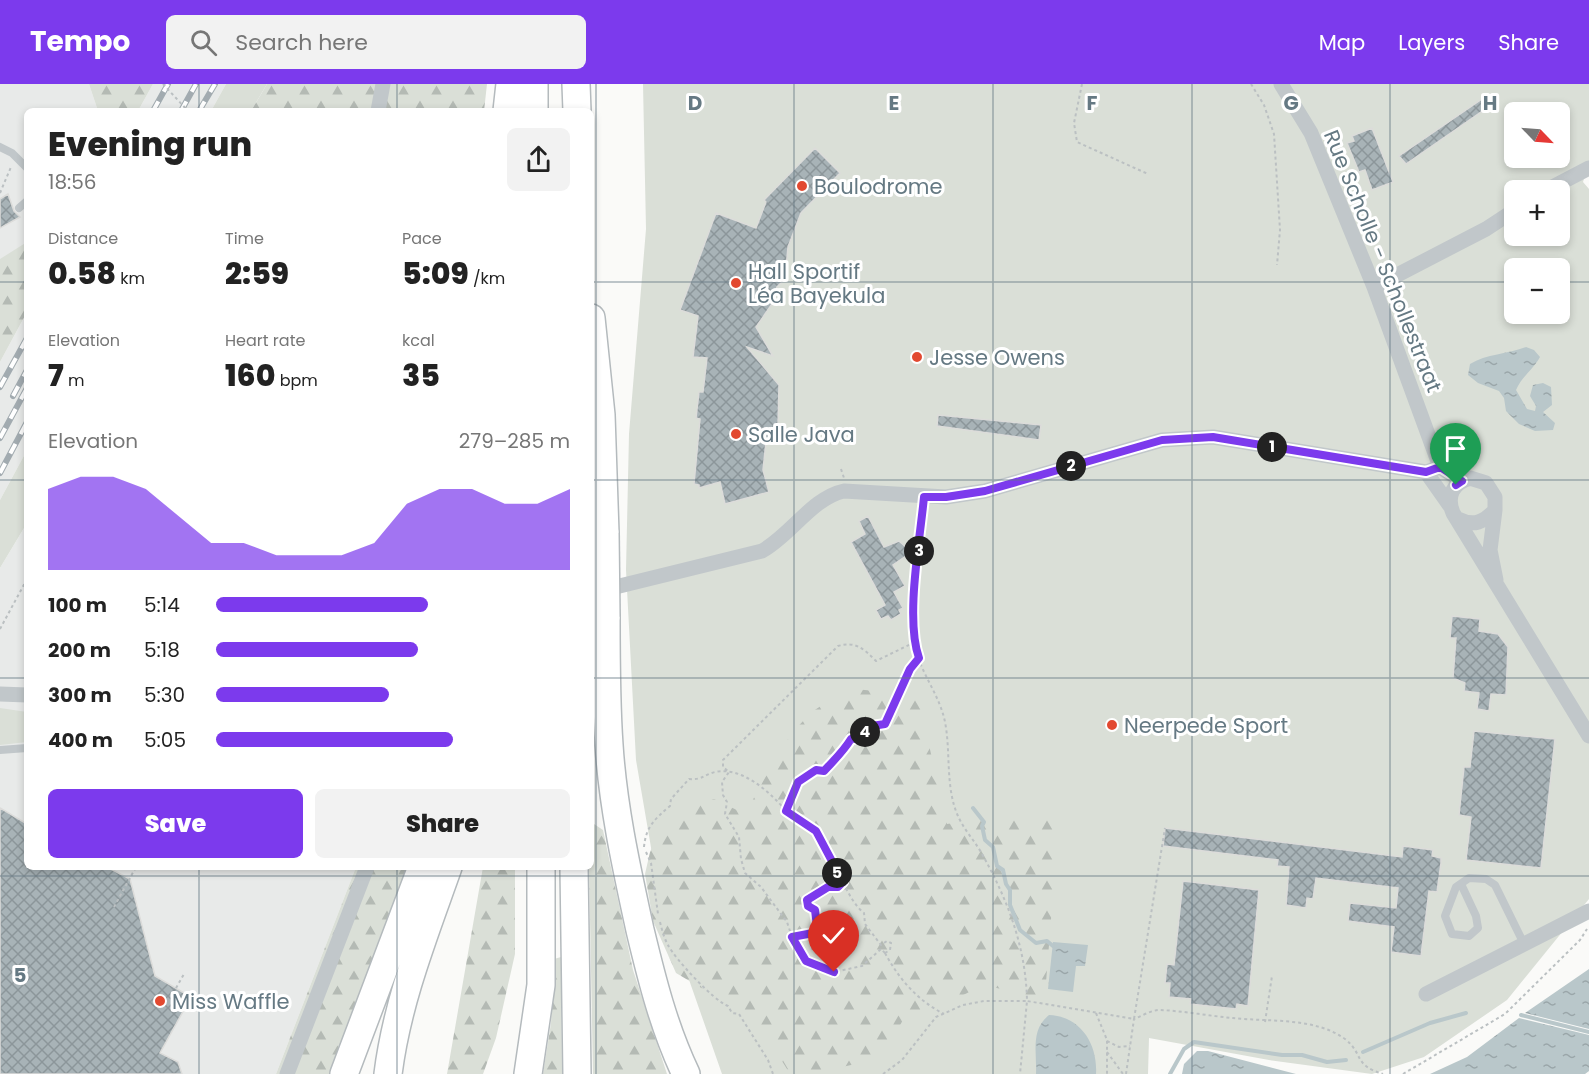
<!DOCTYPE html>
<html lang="en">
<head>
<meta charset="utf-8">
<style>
	:root { --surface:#fff; --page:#f2f2f2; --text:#222; --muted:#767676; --accent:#7c3aed }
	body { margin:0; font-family:Poppins,sans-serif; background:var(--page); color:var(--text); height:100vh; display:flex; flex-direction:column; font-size:22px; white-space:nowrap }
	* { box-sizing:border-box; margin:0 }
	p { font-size:20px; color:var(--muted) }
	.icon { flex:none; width:33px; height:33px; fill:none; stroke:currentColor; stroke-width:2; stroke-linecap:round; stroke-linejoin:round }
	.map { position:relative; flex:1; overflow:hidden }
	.sheet { position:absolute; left:24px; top:24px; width:570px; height:762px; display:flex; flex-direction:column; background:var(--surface); border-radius:9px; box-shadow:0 3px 9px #0003 }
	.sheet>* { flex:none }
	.needle { width:39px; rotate:115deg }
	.buttons { position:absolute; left:1504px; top:18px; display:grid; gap:12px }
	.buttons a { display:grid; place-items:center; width:66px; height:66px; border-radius:9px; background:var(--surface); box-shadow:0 3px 9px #0003; font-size:30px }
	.pin { position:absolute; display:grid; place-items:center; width:51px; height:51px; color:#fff; margin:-62px -26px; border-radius:50% 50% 50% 0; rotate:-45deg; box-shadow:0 0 6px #0007 }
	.pin .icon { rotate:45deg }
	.km { position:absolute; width:30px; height:30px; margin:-15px; border-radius:50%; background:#222; color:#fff; font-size:16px; line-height:30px; text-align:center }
	.round { display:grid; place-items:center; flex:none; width:63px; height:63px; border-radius:9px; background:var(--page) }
	.overview { display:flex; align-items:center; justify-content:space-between; height:102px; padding:0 24px }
	h1 { font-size:33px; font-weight:800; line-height:45px }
	.metrics { display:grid; grid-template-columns:repeat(3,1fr); gap:9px; height:102px; padding:6px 24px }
	.metrics div { display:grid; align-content:center }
	.metrics b { font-size:30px; font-weight:800 }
	.metrics small { font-size:16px; font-weight:400 }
	.metrics p { font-size:16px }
	.chart { height:168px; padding:12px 24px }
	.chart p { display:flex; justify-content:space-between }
	.chart svg { width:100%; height:108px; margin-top:6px; fill:var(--accent); opacity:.7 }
	.cta { display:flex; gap:12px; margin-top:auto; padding:12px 24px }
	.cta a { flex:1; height:69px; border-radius:9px; background:var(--accent); color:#fff; font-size:24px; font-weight:800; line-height:69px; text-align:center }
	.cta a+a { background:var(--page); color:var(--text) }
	ul { padding:0 24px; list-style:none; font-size:20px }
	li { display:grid; grid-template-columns:96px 72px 1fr; align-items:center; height:45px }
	li i { height:15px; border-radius:8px; background:var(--accent) }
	header { display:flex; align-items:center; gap:36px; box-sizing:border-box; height:84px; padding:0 30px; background:var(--accent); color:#fff }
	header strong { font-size:28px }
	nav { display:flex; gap:33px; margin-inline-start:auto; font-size:21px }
	.search { width:420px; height:54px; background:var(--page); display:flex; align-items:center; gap:15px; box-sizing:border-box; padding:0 21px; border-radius:9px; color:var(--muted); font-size:22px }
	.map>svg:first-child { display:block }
	.built { fill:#e8eae9 }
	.green { fill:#dadfd7; fill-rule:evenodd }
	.forest { fill:url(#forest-firs) }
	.water { fill:url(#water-ripples) }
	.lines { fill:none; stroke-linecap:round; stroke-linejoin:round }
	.stream { stroke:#b9c7ca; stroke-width:4 }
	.building { fill:url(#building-cross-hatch); stroke:#dcdcda; stroke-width:1.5 }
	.motorway-casing { stroke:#b4babd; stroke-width:30 }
	.path { stroke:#bbc0c2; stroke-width:2; stroke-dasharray:3 3; stroke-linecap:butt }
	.service { stroke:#c1c7ca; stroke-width:8 }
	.minor { stroke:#c1c7ca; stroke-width:15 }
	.motorway { stroke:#fff; stroke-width:27 }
	.rail-casing { stroke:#a2abb0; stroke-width:6 }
	.rail { stroke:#fff; stroke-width:4; stroke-dasharray:11; stroke-linecap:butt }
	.motorway-bridge-casing { stroke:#b4babd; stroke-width:30; stroke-linecap:butt }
	.path-bridge { stroke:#bbc0c2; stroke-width:2; stroke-dasharray:3 3; stroke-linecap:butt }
	.motorway-bridge { stroke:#fff; stroke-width:27 }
	.route-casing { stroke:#fff; stroke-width:12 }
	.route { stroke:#7c3aed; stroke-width:8 }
	.grid { fill:none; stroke:#657983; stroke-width:1.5; stroke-opacity:0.55 }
	.poi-dot { fill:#e24930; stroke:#fff; stroke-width:2 }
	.labels { text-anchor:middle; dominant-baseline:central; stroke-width:6; stroke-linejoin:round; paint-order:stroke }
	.poi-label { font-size:21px; fill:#657983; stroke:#fff; text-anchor:start }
	.street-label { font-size:21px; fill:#657983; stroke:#fff }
	.grid-label { font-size:20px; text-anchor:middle; font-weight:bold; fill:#657983; stroke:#fff; stroke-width:6; stroke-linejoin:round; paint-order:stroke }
</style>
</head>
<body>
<header>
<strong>Tempo</strong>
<div class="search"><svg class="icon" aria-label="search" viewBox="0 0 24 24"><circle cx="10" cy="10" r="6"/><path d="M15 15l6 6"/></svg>Search here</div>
<nav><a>Map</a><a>Layers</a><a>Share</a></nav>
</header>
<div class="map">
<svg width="1589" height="990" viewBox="0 0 1589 990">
	<defs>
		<pattern id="forest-firs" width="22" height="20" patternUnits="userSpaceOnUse" patternTransform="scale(1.5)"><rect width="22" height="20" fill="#dadfd7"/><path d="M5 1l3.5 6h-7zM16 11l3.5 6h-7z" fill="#b4bab4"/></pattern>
		<pattern id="water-ripples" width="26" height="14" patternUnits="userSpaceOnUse" patternTransform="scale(1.5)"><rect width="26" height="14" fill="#b9c7ca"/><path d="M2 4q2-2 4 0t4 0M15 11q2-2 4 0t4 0" fill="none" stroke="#9aa6a9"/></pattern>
		<pattern id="building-cross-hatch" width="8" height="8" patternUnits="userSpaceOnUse" patternTransform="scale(1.5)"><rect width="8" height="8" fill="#a8b3b7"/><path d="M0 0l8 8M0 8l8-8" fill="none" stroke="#8c969a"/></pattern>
	</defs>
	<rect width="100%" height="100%" fill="#fafaf8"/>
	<!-- built -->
	<path class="built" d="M0,0H89L98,27H27V163L0,214Z
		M153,0H226L211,27H138Z
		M27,228V366L0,416V278Z
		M27,439V783H356L276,990H0V484Z"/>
	<!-- green -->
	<path class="green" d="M226,0H267L251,27H211Z
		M643,0H1589V78L1583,98L1589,105V815L1507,916L1424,973L1372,990L1269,976L1149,954L1148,990H722L659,810L636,676L626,486L629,350L646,145ZM1515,28H1560V74H1515ZM1515,106H1560V152H1515ZM1515,184H1560V230H1515Z
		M27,366V439L0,484V416Z
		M0,624L27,628V658L0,661Z"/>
	<!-- forest -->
	<path class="forest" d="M89,0H153L138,27H98Z
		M267,0H487L484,27H251Z
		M27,158V228L0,278V175Z
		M855,605L914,611L921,626L947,740L995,733L1059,735L1045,911H1027L984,901L961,912H937L920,926L904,934L888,963L851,981L833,985L831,990H793L787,985L765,950L742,928L676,889L653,837L645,790L650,768L661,742L684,724L714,715L745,730C765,695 780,658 810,630C822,619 841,612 855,605Z
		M594,740L603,746L633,886L667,990H593L589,783H591V750Z
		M356,783H408L330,990H276Z
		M483,783H515V870L496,954L483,990H447Z
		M561,873L562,990H543L551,939L554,875Z"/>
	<!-- water -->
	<path class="water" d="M1526,263L1534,266L1540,273C1533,286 1522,292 1516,306L1527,325L1535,327L1536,322L1530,312L1533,301L1543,299L1551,303L1552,321L1543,328L1555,339L1553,346L1535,347L1519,340L1506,327L1504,314L1499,307L1478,299L1468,291L1470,280C1486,270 1508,270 1526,263Z
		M1053,858L1088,861L1085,882H1076L1073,908L1048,905Z
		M1589,885V945L1525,929Z
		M1049,931C1081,932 1098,961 1096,990H1036C1037,969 1030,946 1049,931Z
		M1519,934L1589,951V987L1585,990H1430L1467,973Z
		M1197,967H1208L1296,990H1182L1184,980Z"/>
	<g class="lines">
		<!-- stream -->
		<path class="stream" d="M973,724L984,738L982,742L985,756L993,763L997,782L1003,786L1006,800L1010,806V821L1020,846L1036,859L1047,857L1053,862
			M1521,931L1589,948
			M1363,968L1430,939L1466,929
			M1170,990L1184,965L1194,958L1282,971H1302L1327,978L1346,976"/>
	</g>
	<!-- building -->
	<path class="building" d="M1485,13L1491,21L1406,80L1399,72Z
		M1372,44L1393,98L1372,106L1365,86L1359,88L1347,59L1354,57L1352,52Z
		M815,64L840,89L801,129L788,163L785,195L777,203L772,220L756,243L773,272L747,263L779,301L778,341L770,359L766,358L763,386L769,408L725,420L720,398L699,404V401L694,400L700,335L696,334L699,308H703L707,274L693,273L698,232L680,226L716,129L756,144L766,118L764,116Z
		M8,110L14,127L20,133L0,144V115Z
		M938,331L1041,341L1039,356L937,342Z
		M868,432L884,463L899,457L907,464L906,472L893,481L905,502L894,508L903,524L899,526L901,530L891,536L888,532L881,535L876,526L885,521L851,458L865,450L859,437Z
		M1452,532L1480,535L1479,547L1498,550L1508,563L1506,611L1491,610L1489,627L1477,625L1479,609L1464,607L1465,599L1453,594L1456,554H1450Z
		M1474,647L1555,655L1541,784L1466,776L1471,733L1459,731L1464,683H1470Z
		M0,724L27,740V783H107L130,795L155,892L191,913L160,969L178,978L182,990H0Z
		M1165,744L1402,773L1403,762L1433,766L1432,772L1441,774V779L1437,808L1429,807L1421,872L1391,868L1394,843L1348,837L1350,819L1396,824L1398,804L1316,794L1313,815L1307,814L1306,824L1286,821L1289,783L1277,782L1278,776L1163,762Z
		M1183,797L1259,806L1248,922L1237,920L1236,925L1190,920L1191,915L1169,913L1170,899H1165L1167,880L1174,881Z"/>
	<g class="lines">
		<defs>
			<path id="motorway" d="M576,0L577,27
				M507,27L510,0
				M534,27V0
				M591,234L601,331L605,449
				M606,533C606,576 606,619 609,661C613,724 627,786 640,846C652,896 664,944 686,990
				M574,783L577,990
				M344,990L422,783
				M388,990C397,918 424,851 448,783
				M528,990L541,901V783"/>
		</defs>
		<!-- motorway casing -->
		<use href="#motorway" class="motorway-casing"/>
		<!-- path -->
		<path class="path" d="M1082,0L1074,39L1077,58L1148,90
			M1251,0L1264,21L1274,50L1280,146L1277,181
			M0,109L11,83
			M841,385L844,394
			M923,425C919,467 907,524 916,566C922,591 940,612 945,638C951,668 945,703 958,732C964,746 975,757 982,770C1008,816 1026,864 1027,917L1134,935L1165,744
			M0,545L27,495
			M644,763C646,742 655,735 670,722L671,715L689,695C703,696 703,691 715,688C742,682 771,709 786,727
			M646,768L651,779L658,830
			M843,799C849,810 855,822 864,829L865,840L881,861L887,857L891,859L890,866L885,869
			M114,823L136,783
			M660,838C662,846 664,854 668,861C675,875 714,917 728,922L732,929L739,930L768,976L773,990
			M792,853L787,838L761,803L745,789L741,775L739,753L725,730L727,718L723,711L722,698L729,688L723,683V676L838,562C856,557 864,565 876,577L915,558
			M885,869L881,865L862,882L834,888L806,877L792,853L813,849L817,842L815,826L808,823L807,816L828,803H838L843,798L816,747L786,727L798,698L817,686L824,687C834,676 843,668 851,655L862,654L872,642L885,640L910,585L919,574
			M885,869C899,895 917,916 944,930
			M176,904L184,890
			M1096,929L1107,956V990
			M1265,938L1272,892
			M1107,957L1119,963L1130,962
			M1107,968L1123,990
			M883,990L902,976L936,933L963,921L984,917H1027L1020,990
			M1126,990L1134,935C1142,932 1151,926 1160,926C1184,927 1209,932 1233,934C1268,938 1315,933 1345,955C1364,970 1353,981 1383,990
			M1403,990L1505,930L1580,856L1587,845"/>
		<!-- service -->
		<path class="service" d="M0,63L12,69L27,84
			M19,124L27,117
			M0,666L27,664
			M1461,800L1476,832L1478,844L1469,852L1452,850L1445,832L1456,803L1469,794L1486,795L1495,801L1524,860"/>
		<!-- minor -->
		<path class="minor" d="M1281,0L1311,49L1374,203L1440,383L1462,397
			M378,27L383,0
			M1547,106L1589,84
			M1374,203L1486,145L1515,126
			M1426,388L1450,422
			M1495,426L1490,466L1496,496
			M1458,435C1474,443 1484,438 1495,426V413L1486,399L1470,394C1453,399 1446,412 1453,429L1589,652
			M591,509L762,467C791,451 812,414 844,407L946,413L985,407L1162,356L1213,353L1426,388L1440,383
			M0,610L27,611
			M1426,910L1589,827
			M287,990L367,783"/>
		<!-- motorway -->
		<use href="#motorway" class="motorway"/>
		<defs>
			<path id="rail" d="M153,27L168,0
				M181,27L196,0
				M199,27L215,0
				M0,303L27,254
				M13,312L27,286
				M0,354L27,304
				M0,389L27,338"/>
		</defs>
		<!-- rail casing -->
		<use href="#rail" class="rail-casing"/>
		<!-- rail -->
		<use href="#rail" class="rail"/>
		<defs>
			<path id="motorway-bridge" d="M605,449L606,533"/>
		</defs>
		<!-- motorway-bridge casing -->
		<use href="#motorway-bridge" class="motorway-bridge-casing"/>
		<!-- path-bridge -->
		<path class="path-bridge" d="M163,0L188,27"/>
		<!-- motorway-bridge -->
		<use href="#motorway-bridge" class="motorway-bridge"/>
	</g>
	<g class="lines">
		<defs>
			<path id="route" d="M834,888L806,877L792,853L813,849L817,842L815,826L808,822L807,816L828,803H838L843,798L816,747L786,727L798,698L816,686L824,687C834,676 843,668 851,655L862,654L872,642L885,640L910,585L919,574C905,535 920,456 924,413H946L985,407L1162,356L1213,353L1426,388L1440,383L1462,397L1456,401"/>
		</defs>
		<!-- route casing -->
		<use href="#route" class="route-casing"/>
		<!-- route -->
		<use href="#route" class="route"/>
	</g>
	<!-- grid -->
	<path class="grid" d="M199,0V27M397,0V27M596,0V990M794,0V990M993,0V990M1192,0V990M1390,0V990M0,198H27M591,198H1515M1560,198H1589M0,396H27M591,396H1589M0,594H27M591,594H1589M199,783V990M397,783V990M0,792H1589"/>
	<!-- markers -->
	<g class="poi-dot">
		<circle cx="802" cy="102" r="6"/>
		<circle cx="736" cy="199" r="6"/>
		<circle cx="917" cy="273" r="6"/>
		<circle cx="736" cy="350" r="6"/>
		<circle cx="1112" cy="641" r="6"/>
		<circle cx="160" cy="917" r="6"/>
	</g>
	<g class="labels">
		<!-- poi labels -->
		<g class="poi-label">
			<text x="814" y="102">Boulodrome</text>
			<text x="748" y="187">Hall Sportif<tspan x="748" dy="24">Léa Bayekula</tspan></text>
			<text x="929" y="273">Jesse Owens</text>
			<text x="748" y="350">Salle Java</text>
			<text x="1124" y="641">Neerpede Sport</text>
			<text x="172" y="917">Miss Waffle</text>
		</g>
		<!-- street labels -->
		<g class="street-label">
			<text transform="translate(1383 177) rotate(68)">Rue Scholle - Schollestraat</text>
		</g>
	</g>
	<g class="grid-label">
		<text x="695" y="26">D</text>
		<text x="894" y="26">E</text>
		<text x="1092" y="26">F</text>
		<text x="1291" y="26">G</text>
		<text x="1490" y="26">H</text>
		<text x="20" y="898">5</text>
	</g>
</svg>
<div class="buttons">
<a><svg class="needle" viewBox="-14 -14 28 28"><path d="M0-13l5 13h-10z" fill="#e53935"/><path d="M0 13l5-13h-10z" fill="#767676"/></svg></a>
<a>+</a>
<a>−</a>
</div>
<div class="pin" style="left:1456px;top:401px;background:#1e9e55"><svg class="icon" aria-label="arrive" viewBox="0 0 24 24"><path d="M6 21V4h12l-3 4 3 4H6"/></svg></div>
<div class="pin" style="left:834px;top:888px;background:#d93025"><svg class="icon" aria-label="check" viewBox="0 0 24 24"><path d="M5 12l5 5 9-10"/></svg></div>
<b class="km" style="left:1272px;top:363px">1</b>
<b class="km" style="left:1071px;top:382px">2</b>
<b class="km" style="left:919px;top:467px">3</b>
<b class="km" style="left:865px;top:648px">4</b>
<b class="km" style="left:837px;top:789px">5</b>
<section class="sheet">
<div class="overview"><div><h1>Evening run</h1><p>18:56</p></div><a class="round"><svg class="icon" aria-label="share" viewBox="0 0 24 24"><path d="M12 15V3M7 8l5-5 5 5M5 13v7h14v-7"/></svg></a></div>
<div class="metrics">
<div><p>Distance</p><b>0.58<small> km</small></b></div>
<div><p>Time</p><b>2:59</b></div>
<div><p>Pace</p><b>5:09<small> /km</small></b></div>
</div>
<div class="metrics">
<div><p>Elevation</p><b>7<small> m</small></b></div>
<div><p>Heart rate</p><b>160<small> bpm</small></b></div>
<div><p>kcal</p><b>35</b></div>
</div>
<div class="chart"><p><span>Elevation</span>279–285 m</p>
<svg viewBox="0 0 160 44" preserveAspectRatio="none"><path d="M0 44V11L10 6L20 6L30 11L40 22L50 33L60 33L70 38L80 38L90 38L100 33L110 17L120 11L130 11L140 17L150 17L160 11V44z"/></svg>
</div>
<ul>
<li><b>100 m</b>5:14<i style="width:60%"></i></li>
<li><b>200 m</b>5:18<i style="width:57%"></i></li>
<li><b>300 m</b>5:30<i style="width:49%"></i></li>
<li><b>400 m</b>5:05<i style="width:67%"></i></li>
</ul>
<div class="cta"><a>Save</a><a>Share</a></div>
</section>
</div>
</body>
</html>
